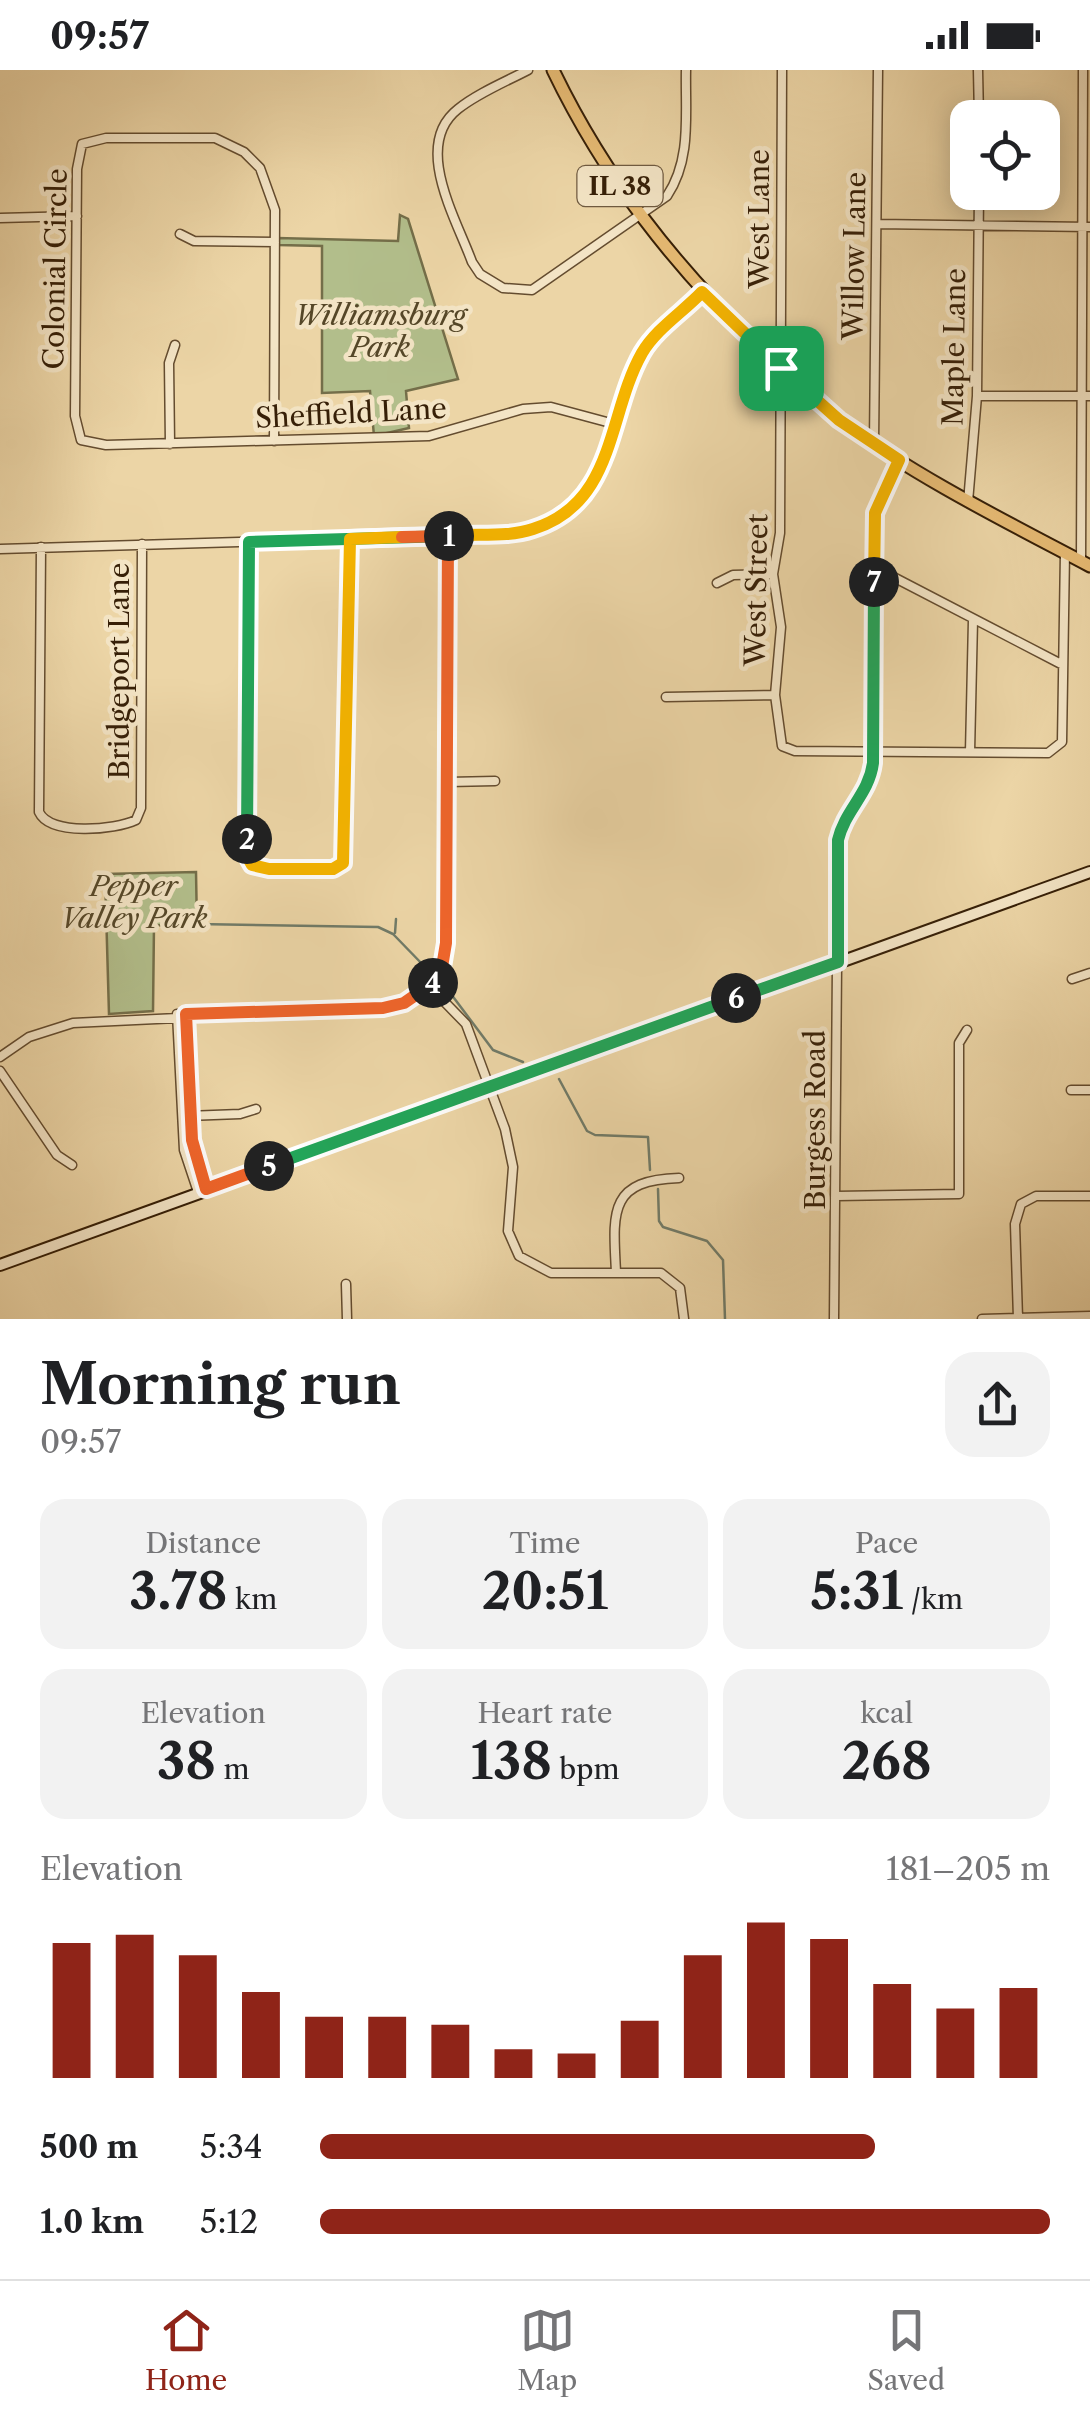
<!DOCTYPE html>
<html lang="en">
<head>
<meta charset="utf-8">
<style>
	:root { --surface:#fff; --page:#f2f2f2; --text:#202124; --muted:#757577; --line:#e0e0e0; --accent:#8f2418 }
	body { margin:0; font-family:"Libre Caslon Text",serif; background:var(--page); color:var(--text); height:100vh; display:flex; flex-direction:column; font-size:38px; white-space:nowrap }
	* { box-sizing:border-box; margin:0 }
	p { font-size:32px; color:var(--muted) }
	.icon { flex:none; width:55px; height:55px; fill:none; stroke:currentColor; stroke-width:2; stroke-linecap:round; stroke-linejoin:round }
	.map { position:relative; height:1249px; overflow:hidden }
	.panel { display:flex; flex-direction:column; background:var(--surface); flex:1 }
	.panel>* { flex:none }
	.buttons { position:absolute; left:950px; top:30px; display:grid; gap:20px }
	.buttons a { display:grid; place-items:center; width:110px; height:110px; border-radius:20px; background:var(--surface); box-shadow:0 5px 25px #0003; font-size:50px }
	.pin { position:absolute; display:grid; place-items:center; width:85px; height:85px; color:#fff; margin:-42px; border-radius:20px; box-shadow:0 5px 15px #0006 }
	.km { position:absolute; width:50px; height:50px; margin:-25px; border-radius:50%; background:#222; color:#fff; font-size:28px; line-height:50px; text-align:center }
	.round { display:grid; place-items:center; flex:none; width:105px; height:105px; border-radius:30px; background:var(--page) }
	.head { display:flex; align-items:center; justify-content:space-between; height:170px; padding:0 40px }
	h1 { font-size:55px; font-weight:700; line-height:75px }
	.metrics { display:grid; grid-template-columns:repeat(3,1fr); gap:15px; height:170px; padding:10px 40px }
	.metrics div { display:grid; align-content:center; border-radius:25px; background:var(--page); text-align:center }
	.metrics b { font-size:50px; font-weight:700 }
	.metrics small { font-size:28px; font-weight:400 }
	.metrics p { font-size:28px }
	.chart { height:280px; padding:20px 40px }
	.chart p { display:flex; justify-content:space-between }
	.chart svg { width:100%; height:180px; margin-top:10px; stroke:var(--accent); stroke-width:6 }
	ul { padding:0 40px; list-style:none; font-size:32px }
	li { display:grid; grid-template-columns:160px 120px 1fr; align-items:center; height:75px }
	li i { height:25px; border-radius:12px; background:var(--accent) }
	.status { display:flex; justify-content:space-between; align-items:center; height:70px; padding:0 50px; background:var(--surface); direction:ltr }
	.status svg { height:28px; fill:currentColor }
	.tabs { display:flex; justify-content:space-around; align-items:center; height:140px; border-top:2px solid var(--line); background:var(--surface); font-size:28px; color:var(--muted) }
	.tabs a { display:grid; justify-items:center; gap:5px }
	.tabs .on { color:var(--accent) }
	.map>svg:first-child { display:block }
	.green { fill:#b2be8b; stroke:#746e49; stroke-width:2.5 }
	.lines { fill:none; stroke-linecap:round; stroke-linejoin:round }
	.stream { stroke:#717b68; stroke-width:2.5 }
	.street-casing { stroke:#644c2f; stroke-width:11 }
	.secondary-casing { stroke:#361f07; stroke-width:14 }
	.primary-casing { stroke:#361f07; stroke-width:15 }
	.street { stroke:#f3e4c5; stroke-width:8 }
	.secondary { stroke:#f3e4c5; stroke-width:10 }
	.primary { stroke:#e6ba73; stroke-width:11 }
	.split-1-casing { stroke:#fff; stroke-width:20 }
	.split-2-casing { stroke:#fff; stroke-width:20 }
	.split-3-casing { stroke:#fff; stroke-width:20 }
	.split-4-casing { stroke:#fff; stroke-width:20 }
	.split-5-casing { stroke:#fff; stroke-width:20 }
	.split-6-casing { stroke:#fff; stroke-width:20 }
	.split-7-casing { stroke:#fff; stroke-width:20 }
	.split-8-casing { stroke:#fff; stroke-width:20 }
	.split-1 { stroke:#f5b400; stroke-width:12 }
	.split-2 { stroke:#22a559; stroke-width:12 }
	.split-3 { stroke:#f5b400; stroke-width:12 }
	.split-4 { stroke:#f0652b; stroke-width:12 }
	.split-5 { stroke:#f0652b; stroke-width:12 }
	.split-6 { stroke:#22a559; stroke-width:12 }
	.split-7 { stroke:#22a559; stroke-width:12 }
	.split-8 { stroke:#f5b400; stroke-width:12 }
	.labels { text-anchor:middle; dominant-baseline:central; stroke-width:9; stroke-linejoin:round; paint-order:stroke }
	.shield { fill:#f3e4c5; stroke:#6f5a40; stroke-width:2.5 }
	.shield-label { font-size:25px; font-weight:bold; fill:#361f07 }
	.street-label { font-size:28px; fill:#361f07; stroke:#f3e4c5 }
	.park-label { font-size:28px; font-style:italic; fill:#554728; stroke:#f3e4c5 }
</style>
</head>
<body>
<div class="status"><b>09:57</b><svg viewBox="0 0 49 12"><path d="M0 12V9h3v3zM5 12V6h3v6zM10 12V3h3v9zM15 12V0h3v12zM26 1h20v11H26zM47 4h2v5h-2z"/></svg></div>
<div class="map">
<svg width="1090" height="1249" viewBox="0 0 1090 1249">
	<rect width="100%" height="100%" fill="#ecd5a6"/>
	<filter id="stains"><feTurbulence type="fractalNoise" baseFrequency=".002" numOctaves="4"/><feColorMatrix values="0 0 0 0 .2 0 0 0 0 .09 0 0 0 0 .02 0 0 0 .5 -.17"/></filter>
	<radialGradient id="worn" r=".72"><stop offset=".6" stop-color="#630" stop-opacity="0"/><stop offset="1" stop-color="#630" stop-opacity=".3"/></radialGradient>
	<!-- green -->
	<path class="green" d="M400,145L408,149L458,309L406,321L409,358L374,366L370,321L322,323V176L279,175L278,168L398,171Z
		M196,802L197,857L154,855L153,941L109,944L105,804Z"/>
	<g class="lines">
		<!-- stream -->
		<path class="stream" d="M197,854L378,857L393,864L426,898
			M395,863L396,849
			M442,912L493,980L523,992
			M559,1009L587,1061L595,1065L648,1067L650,1100
			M658,1119L659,1151L663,1157L707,1171L723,1190L725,1249"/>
		<defs>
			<path id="street" d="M528,0C505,12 478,23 458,39C412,75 456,148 472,192L480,204L503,218L532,220L667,126C692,89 685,43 686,0
				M782,0L780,463L773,504L781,557L775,625L782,676L795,681L1048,683L1062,672L1065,482
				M978,0L979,48
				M0,148L77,146
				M878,154L1090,157
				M180,164L194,171L275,172
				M977,326H1090
				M274,371L275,140L260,98L244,82L215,68H106L82,74L77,99L75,346L81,370L106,375L429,366L523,339L551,337L618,355
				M874,373L878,0
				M170,374L169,293L175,275
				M968,432L977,326L979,122
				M249,472L248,788L252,795C275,802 323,806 343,793L347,775L350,469
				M41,477L39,742C50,766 115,760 136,750L141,738L142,474
				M0,479L507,464C622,449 600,358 642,284C655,260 682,242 702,223
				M1081,491L1083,0
				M874,497L1063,595
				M717,513L733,505L773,504
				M666,627L775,625
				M970,682L973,550
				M448,712L495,711
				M1072,909L1090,903
				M430,917L466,954L505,1059L513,1097L508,1161L519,1186L551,1203H661L680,1218L684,1249
				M177,944L184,1080L198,1122
				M186,944L191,1071L207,1119
				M0,987L29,967L73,953L383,938C421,929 440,912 446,873L448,466
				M0,1001L57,1085L72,1095
				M1071,1020H1090
				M187,1046L240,1044L256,1039
				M837,1126L959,1124V973L967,960
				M616,1202C613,1143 608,1110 679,1108
				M346,1214L347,1249
				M1018,1248L1015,1154L1021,1134L1036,1126H1090
				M834,1249L838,777C841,748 865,732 871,704L874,455L878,432L899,390
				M982,1249L1090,1246"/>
			<path id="secondary" d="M0,1195L1090,802"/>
			<path id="primary" d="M553,0C605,108 675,197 761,279C786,304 811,330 840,351C918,408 1005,451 1090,496"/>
		</defs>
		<!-- street casing -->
		<use href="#street" class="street-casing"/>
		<!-- secondary casing -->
		<use href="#secondary" class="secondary-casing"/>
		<!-- primary casing -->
		<use href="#primary" class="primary-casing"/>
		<!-- street -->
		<use href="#street" class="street"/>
		<!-- secondary -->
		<use href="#secondary" class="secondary"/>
		<!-- primary -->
		<use href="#primary" class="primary"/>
	</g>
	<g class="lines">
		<defs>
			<path id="split-1" d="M449,466C476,463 506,468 533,459C616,433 607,345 642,283C656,259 683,242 702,222L781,298"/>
			<path id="split-2" d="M247,769L249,472L449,466"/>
			<path id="split-3" d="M247,769L248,788L252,795L269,799H333L343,793L350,469L402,467"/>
			<path id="split-4" d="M402,467L448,466L446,873L442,897L433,913"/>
			<path id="split-5" d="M269,1096L206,1119L192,1070L186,944L383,938L404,933L433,913"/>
			<path id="split-6" d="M269,1096L736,928"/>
			<path id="split-7" d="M736,928L838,892V770C845,740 869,724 873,693L874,512"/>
			<path id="split-8" d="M781,298L839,350L899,390L875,443L874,512"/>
		</defs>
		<!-- split-1 casing -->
		<use href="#split-1" class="split-1-casing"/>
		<!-- split-2 casing -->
		<use href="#split-2" class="split-2-casing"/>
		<!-- split-3 casing -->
		<use href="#split-3" class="split-3-casing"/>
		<!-- split-4 casing -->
		<use href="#split-4" class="split-4-casing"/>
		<!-- split-5 casing -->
		<use href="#split-5" class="split-5-casing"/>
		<!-- split-6 casing -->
		<use href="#split-6" class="split-6-casing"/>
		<!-- split-7 casing -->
		<use href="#split-7" class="split-7-casing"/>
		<!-- split-8 casing -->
		<use href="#split-8" class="split-8-casing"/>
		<!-- split-1 -->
		<use href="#split-1" class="split-1"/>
		<!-- split-2 -->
		<use href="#split-2" class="split-2"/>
		<!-- split-3 -->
		<use href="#split-3" class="split-3"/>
		<!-- split-4 -->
		<use href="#split-4" class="split-4"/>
		<!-- split-5 -->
		<use href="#split-5" class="split-5"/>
		<!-- split-6 -->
		<use href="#split-6" class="split-6"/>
		<!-- split-7 -->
		<use href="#split-7" class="split-7"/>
		<!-- split-8 -->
		<use href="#split-8" class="split-8"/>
	</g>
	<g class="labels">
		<!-- shield labels -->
		<rect class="shield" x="577.5" y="96" width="85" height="40" rx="8"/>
		<g class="shield-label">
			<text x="620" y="116">IL 38</text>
		</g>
		<!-- street labels -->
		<g class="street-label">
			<text transform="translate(759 149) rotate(-90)">West Lane</text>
			<text transform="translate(854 186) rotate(-89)">Willow Lane</text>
			<text transform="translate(55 199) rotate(-89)">Colonial Circle</text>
			<text transform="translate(954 277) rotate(-89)">Maple Lane</text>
			<text transform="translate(351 343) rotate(-3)">Sheffield Lane</text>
			<text transform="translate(756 520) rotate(-89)">West Street</text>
			<text transform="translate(119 601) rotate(-90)">Bridgeport Lane</text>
			<text transform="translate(815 1050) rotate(-90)">Burgess Road</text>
		</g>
		<!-- park labels -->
		<g class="park-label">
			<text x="380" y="245">Williamsburg<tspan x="380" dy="32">Park</tspan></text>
			<text x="134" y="816">Pepper<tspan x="134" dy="32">Valley Park</tspan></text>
		</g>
	</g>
	<rect width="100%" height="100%" filter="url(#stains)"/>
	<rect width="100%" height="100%" fill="url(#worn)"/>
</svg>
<div class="buttons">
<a><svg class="icon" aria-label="locate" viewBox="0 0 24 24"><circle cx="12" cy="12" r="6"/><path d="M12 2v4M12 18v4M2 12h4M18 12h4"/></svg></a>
</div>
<div class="pin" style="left:781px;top:298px;background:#1e9e55"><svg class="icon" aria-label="arrive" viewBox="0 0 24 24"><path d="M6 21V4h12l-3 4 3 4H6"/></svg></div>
<b class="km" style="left:449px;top:466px">1</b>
<b class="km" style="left:247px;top:769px">2</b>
<b class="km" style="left:433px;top:913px">4</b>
<b class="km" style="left:269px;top:1096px">5</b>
<b class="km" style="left:736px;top:928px">6</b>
<b class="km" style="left:874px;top:512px">7</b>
</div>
<section class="panel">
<div class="head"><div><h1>Morning run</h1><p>09:57</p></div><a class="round"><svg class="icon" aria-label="share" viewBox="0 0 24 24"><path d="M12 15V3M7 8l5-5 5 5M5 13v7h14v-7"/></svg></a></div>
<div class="metrics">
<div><p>Distance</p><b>3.78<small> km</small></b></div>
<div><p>Time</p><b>20:51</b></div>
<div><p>Pace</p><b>5:31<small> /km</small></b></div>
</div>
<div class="metrics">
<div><p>Elevation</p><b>38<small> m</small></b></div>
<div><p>Heart rate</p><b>138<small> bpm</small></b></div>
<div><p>kcal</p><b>268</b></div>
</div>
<div class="chart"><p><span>Elevation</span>181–205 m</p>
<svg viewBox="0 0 160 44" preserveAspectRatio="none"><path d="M5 44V11M15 44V9M25 44V14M35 44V23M45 44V29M55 44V29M65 44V31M75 44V37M85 44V38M95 44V30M105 44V14M115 44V6M125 44V10M135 44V21M145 44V27M155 44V22"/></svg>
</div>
<ul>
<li><b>500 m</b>5:34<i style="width:76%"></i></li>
<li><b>1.0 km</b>5:12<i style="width:100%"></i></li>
</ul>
</section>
<nav class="tabs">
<a class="on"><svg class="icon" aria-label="home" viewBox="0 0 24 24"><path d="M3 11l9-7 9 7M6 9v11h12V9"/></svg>Home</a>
<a><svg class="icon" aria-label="map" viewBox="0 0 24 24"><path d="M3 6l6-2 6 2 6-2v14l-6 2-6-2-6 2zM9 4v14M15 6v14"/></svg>Map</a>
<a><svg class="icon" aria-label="saved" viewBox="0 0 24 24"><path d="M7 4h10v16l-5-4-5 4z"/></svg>Saved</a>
</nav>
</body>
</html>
